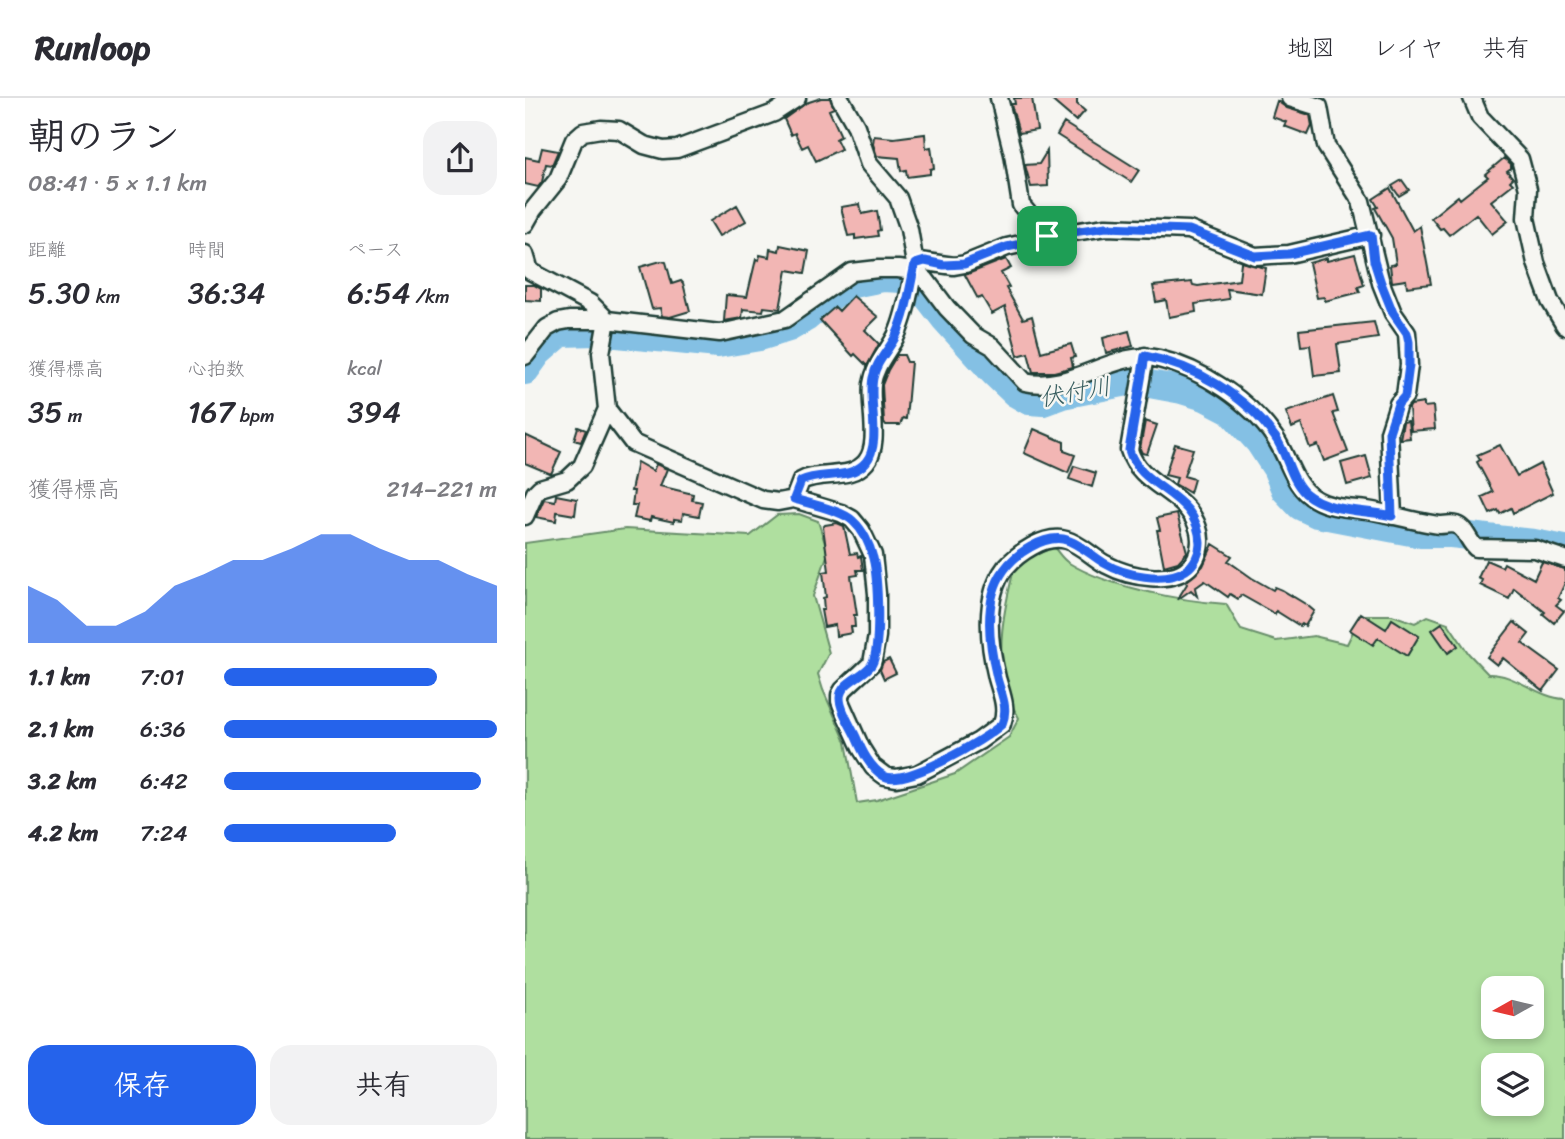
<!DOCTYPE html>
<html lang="ja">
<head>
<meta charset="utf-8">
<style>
	:root { --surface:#fff; --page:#f2f2f3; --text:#2b2b33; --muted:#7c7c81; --line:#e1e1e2; --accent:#2563eb }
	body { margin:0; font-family:Sriracha,"Klee One",sans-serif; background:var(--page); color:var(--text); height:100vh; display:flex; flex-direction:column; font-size:26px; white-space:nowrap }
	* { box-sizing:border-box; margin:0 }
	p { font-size:23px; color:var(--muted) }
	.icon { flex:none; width:38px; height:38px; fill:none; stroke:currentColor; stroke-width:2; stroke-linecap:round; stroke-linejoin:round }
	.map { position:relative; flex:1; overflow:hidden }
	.side { display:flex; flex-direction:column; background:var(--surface); width:525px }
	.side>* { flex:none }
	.needle { width:46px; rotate:262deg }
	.controls { position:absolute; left:956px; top:878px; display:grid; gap:14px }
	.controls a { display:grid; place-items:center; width:63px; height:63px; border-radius:14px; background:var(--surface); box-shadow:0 4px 10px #0003; font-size:35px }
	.pin { position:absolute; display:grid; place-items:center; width:60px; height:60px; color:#fff; margin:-30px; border-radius:14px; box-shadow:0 4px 10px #0006 }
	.round { display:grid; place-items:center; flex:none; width:74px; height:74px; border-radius:21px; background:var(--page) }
	.summary { display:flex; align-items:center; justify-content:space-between; height:119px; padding:0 28px }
	h1 { font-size:38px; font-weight:600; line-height:52px }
	.metrics { display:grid; grid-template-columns:repeat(3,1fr); gap:10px; height:119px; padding:7px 28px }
	.metrics div { display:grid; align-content:center }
	.metrics b { font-size:30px; font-weight:600 }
	.metrics small { font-size:19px; font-weight:400 }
	.metrics p { font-size:19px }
	.chart { height:196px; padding:14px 28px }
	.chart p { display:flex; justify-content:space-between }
	.chart svg { width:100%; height:126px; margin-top:7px; fill:var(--accent); opacity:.7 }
	.cta { display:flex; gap:14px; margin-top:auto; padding:14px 28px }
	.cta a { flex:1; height:80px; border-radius:21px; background:var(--accent); color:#fff; font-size:28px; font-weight:600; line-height:80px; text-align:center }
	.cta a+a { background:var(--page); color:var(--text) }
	ul { padding:0 28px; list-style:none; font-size:23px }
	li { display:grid; grid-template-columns:112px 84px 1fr; align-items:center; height:52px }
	li i { height:18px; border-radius:9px; background:var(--accent) }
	header { display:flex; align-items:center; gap:42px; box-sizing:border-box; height:98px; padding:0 35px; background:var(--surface); border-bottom:2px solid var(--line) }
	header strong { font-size:33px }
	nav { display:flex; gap:38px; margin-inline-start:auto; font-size:24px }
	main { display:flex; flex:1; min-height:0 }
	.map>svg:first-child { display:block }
	.green { fill:#afdf9f; stroke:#678e6a; stroke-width:2; fill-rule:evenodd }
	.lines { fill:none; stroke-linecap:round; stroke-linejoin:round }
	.river { stroke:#84c0e4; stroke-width:28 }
	.building { fill:#f2b6b4; stroke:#1f3d34; stroke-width:2 }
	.minor-casing { stroke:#1f3d34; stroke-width:21 }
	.minor { stroke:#f6f6f2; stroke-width:16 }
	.route-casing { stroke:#fff; stroke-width:14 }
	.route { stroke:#2563eb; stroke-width:9 }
	.labels { text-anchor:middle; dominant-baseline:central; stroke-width:5; stroke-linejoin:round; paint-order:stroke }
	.water-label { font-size:24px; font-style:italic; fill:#385e60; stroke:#f6f6f2 }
</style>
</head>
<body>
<header>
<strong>Runloop</strong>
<nav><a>地図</a><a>レイヤ</a><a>共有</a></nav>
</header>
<main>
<section class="side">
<div class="summary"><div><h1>朝のラン</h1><p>08:41 · 5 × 1.1 km</p></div><a class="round"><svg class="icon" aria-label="share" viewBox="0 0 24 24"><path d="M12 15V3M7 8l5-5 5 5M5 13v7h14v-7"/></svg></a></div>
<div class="metrics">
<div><p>距離</p><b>5.30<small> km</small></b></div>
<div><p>時間</p><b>36:34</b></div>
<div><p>ペース</p><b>6:54<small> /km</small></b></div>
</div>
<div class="metrics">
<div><p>獲得標高</p><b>35<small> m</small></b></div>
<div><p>心拍数</p><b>167<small> bpm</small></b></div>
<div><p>kcal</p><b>394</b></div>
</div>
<div class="chart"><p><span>獲得標高</span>214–221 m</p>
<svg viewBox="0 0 160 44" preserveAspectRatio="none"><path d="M0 44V24L10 29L20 38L30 38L40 33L50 24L60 20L70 15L80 15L90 11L100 6L110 6L120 11L130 15L140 15L150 20L160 24V44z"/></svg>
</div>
<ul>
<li><b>1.1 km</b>7:01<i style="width:78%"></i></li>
<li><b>2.1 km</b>6:36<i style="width:100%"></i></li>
<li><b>3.2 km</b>6:42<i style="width:94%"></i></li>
<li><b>4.2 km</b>7:24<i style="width:63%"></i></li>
</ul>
<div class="cta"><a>保存</a><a>共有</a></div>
</section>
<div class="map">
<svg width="1040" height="1041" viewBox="0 0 1040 1041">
	<rect width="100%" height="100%" fill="#f6f6f2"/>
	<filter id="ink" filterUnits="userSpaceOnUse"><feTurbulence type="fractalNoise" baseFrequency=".0143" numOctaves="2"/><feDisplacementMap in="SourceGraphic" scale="14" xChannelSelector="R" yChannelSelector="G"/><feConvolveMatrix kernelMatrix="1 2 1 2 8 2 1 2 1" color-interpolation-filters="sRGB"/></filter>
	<g filter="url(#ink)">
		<!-- green -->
		<path class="green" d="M274,416L293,423L303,455L288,498L304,555L293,576L298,592L321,644L332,705L352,702L430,676L484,639L494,620C490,612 484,604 482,595C470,554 479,511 489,471L507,458L529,449C534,455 538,462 544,465C583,489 656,503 701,506L716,532L751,543L789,538L822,546L836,517H867L890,525L903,518L923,525L944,556L963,576C991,575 1012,600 1040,601V1041H0V445L100,431L225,438L252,417ZM968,891H1006V929H968ZM968,968H1006V1006H968Z"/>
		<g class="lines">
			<!-- river -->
			<path class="river" d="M0,273L13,255L36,235L72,234L193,246L235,239L264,230L281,220L308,197L328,186L358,180L377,181L398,193L419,220L469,275L490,295L504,303L518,304L537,297L608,283L657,292L680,299L705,312L734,344L751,370L760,392L775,408L792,416L896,436H926L1009,445L1040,451"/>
		</g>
		<!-- building -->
		<path class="building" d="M296,0H305L309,10L304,12L316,38L311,41L316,51L291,63L283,47L277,50L270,35L266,37L259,21L281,5Z
			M489,0H507L512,32L494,35L486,6H490Z
			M524,0H552V6L560,13L551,23Z
			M752,3L762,10L785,17L787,28L783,37L759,28L761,24L747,19Z
			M539,25L614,72L606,84L532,37Z
			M400,36L401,50L406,49L409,70L405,71V76L382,79L381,72L376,73L374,60L352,58L348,46L349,38L369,40Z
			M17,50L33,53L27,67L21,66L17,84L13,89L0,86V59L14,62Z
			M522,53L523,88L506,89L500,67L514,66Z
			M979,60L986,66V70L982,73L988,80L985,83L988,86L966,103L983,123L967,136L951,116L924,137L918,130L915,131L906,120L933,98L935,101L959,82L963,79L960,76Z
			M877,82L884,92L874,98L867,88Z
			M865,90L888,133L895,128L906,186L882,189L881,182L867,184L865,167L871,166L867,140L850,110L853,109L848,101Z
			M335,106L337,116L352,113L355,132L352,133L353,138L330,141V137L323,138L316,109Z
			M212,107L221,123L194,138L185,123Z
			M255,147L284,153L280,175L262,172L255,211L239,209L238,213L218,211L217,220L199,223L201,197L222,199L231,161L234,162L235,157L244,159L245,151L254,153Z
			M830,156L839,187L833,189L835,194L800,203L799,199L792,200L784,165L802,160V163Z
			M481,161L486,170L476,175L484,189L481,190L498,221L507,218L516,254L546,246L550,259L546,260L548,269L529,274H508L503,255L493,258L480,209L467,216L457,199L453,201L440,177Z
			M136,163L141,164L147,186L156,183L158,185L165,213L145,219L137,218L135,210L127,211L115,169Z
			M716,164L741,170L737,196L702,191L704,201L670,206L671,214L644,219L641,202L631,204L628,188L667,184L668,187L673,188L714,182Z
			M0,187H9L16,191V203L0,202Z
			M328,198L353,219L340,232L354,246L342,268L330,256L328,258L295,222L310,209L314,213Z
			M849,224L853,240L812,246L816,275L789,278L785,247L776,248L774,232Z
			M604,233L608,248L581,255L578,240Z
			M372,257H379L382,264H386L381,321L378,320L375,327H361L359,324L357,287L363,272Z
			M808,298L813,314L808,315L823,354L799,363L793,347L785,350L776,326L767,330L761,314Z
			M899,305V309L908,308L910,331L886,333L884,310L886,307Z
			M620,323L632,327L622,356L617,355L615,351Z
			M883,323L885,340L875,341L878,324Z
			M53,329L61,332L56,344L49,342Z
			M509,331L539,344V353L550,357L543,375L499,355Z
			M0,337L36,354L26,376L0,365Z
			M650,346L668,351L659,378L669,381L665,395L650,386L652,380L640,377Z
			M975,347L992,378L1015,366L1028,395L988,415L986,410L975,416L973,412L965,416L957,399L968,394L952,364L955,362L952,357Z
			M841,358L847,380L822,387L816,365Z
			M112,364L128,373L131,366L142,371L135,388L168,396L167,402L177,404L174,418L158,415L157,422L149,421V424L126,419L125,423L109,420L112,407H107L109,393H106Z
			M549,368L571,375L567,389L544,381Z
			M31,397L52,401L50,417L32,414L31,423L11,419L19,401L30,403Z
			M652,416L662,454L653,464L639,468L632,432H635L632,420Z
			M312,425L319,428L325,456L332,455L333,459L336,458L338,472H332L333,477L326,478L332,517H329L330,529H326L327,535L311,538L310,527L299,529L296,512H299L298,500L301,499L298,474L304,473L298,429L300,427Z
			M688,446L707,458L703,463L727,480L748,492L750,489L757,492L782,507L789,513L780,528L777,526L775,528L751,513L750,516L716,497L713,501L705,496L703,499L680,483L670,490L672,498L666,492L652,502L662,486L661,484L678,468Z
			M961,462L977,469L979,465L1009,481L1017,464L1040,471V485L1033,500L1036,502L1031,507L1039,513L1029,525L1018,516L1020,514L989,490L984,501L955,487L957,482L953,480Z
			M836,515L861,531L867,521L894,538L882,558L853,540L848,547L825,532Z
			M989,524L1004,536L997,545L1034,572L1018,593L978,560L972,567L962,559Z
			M917,525L933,548L923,555L907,532Z
			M364,561L371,575L359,581L355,572L358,564Z"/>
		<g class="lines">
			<defs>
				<path id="minor" d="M315,0L331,28L344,66L373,100L384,131L390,166
					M474,0L488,56L496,107L522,138
					M765,0L794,9L801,48L836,103L856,185L868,215L882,235L884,267L880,298L873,306L864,334L868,418
					M947,0L955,19L995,61L1003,91L1001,120L1011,165L1025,203L1040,228
					M0,126L8,112L33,81L49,42L58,34L76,31L94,32L119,47L138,52L152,51L249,15L272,0
					M0,156L5,173L65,205L82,222L76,255L82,311L108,345L238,402L253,404L269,401L316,415L327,421L336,432L348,457L352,496V538L347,565L318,592L315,597V603L336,650L348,669L360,678L371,680L392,676L454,643L477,626C483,610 476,595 472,580C464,547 458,499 480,470C493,455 520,436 541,442C556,446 568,460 582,467C604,479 649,488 667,466C675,456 677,441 673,430C661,393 615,388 604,352L620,258
					M0,258L22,230L33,224L44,222H82L195,235L260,221L327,174L353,171H373L389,173L401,182L422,210L448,237L467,248L500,284C547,295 590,250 634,261C677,271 725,303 750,340C764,360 768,389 790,401C805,410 824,410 842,412C866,416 890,424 915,427C920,427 926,425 931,427C941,430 943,443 951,450L1010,451L1040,461
					M269,401L276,383C296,372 325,383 341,364C356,346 344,308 347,286C350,267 362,255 371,238C381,217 385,189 390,166L394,163L429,168L440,166L482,149L509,143L522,138L581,129L664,132L730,158L764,156L846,137
					M0,418L10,395L15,390L42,382L57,368L82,311"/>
			</defs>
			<!-- minor casing -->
			<use href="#minor" class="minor-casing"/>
			<!-- minor -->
			<use href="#minor" class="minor"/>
		</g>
	</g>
	<g class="lines" filter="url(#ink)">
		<defs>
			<path id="route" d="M581,129L664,132L730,158L764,156L846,137L849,163L856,185L868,215L882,235L884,244V267L880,298L873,306L864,334L867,418C841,412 802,414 780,395C765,381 762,355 750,339C720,297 670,268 620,258L604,352C616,393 673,393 675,445C675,455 669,467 661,472C640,486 599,477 579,465C567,458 553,444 538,441C518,438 491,455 479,472C458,501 464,547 472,580C476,596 484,610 477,626C460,642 380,689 359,678C345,670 337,653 331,639C326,628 315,612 315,600C315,584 340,578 347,566C356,549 353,479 348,460C345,447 338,432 328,423C319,413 283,405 269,401L276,383C296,373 325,383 341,364C357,345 343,304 348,280C351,264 363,253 371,238C381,217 385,189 390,166L400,163L419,167L439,166L482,149L509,143L522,138Z"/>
		</defs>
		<!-- route casing -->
		<use href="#route" class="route-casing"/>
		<!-- route -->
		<use href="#route" class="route"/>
	</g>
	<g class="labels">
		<!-- water labels -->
		<g class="water-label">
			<text transform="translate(550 294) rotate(-10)">伏付川</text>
		</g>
	</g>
</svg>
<div class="controls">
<a><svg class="needle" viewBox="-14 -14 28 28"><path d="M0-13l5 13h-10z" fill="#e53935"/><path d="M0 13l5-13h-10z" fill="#7c7c81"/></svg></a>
<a><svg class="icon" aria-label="layers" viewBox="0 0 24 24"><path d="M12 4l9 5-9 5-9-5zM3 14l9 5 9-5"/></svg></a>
</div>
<div class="pin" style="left:522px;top:138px;background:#1e9e55"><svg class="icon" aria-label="arrive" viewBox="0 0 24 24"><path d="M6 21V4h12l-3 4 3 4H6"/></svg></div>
</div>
</main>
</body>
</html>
